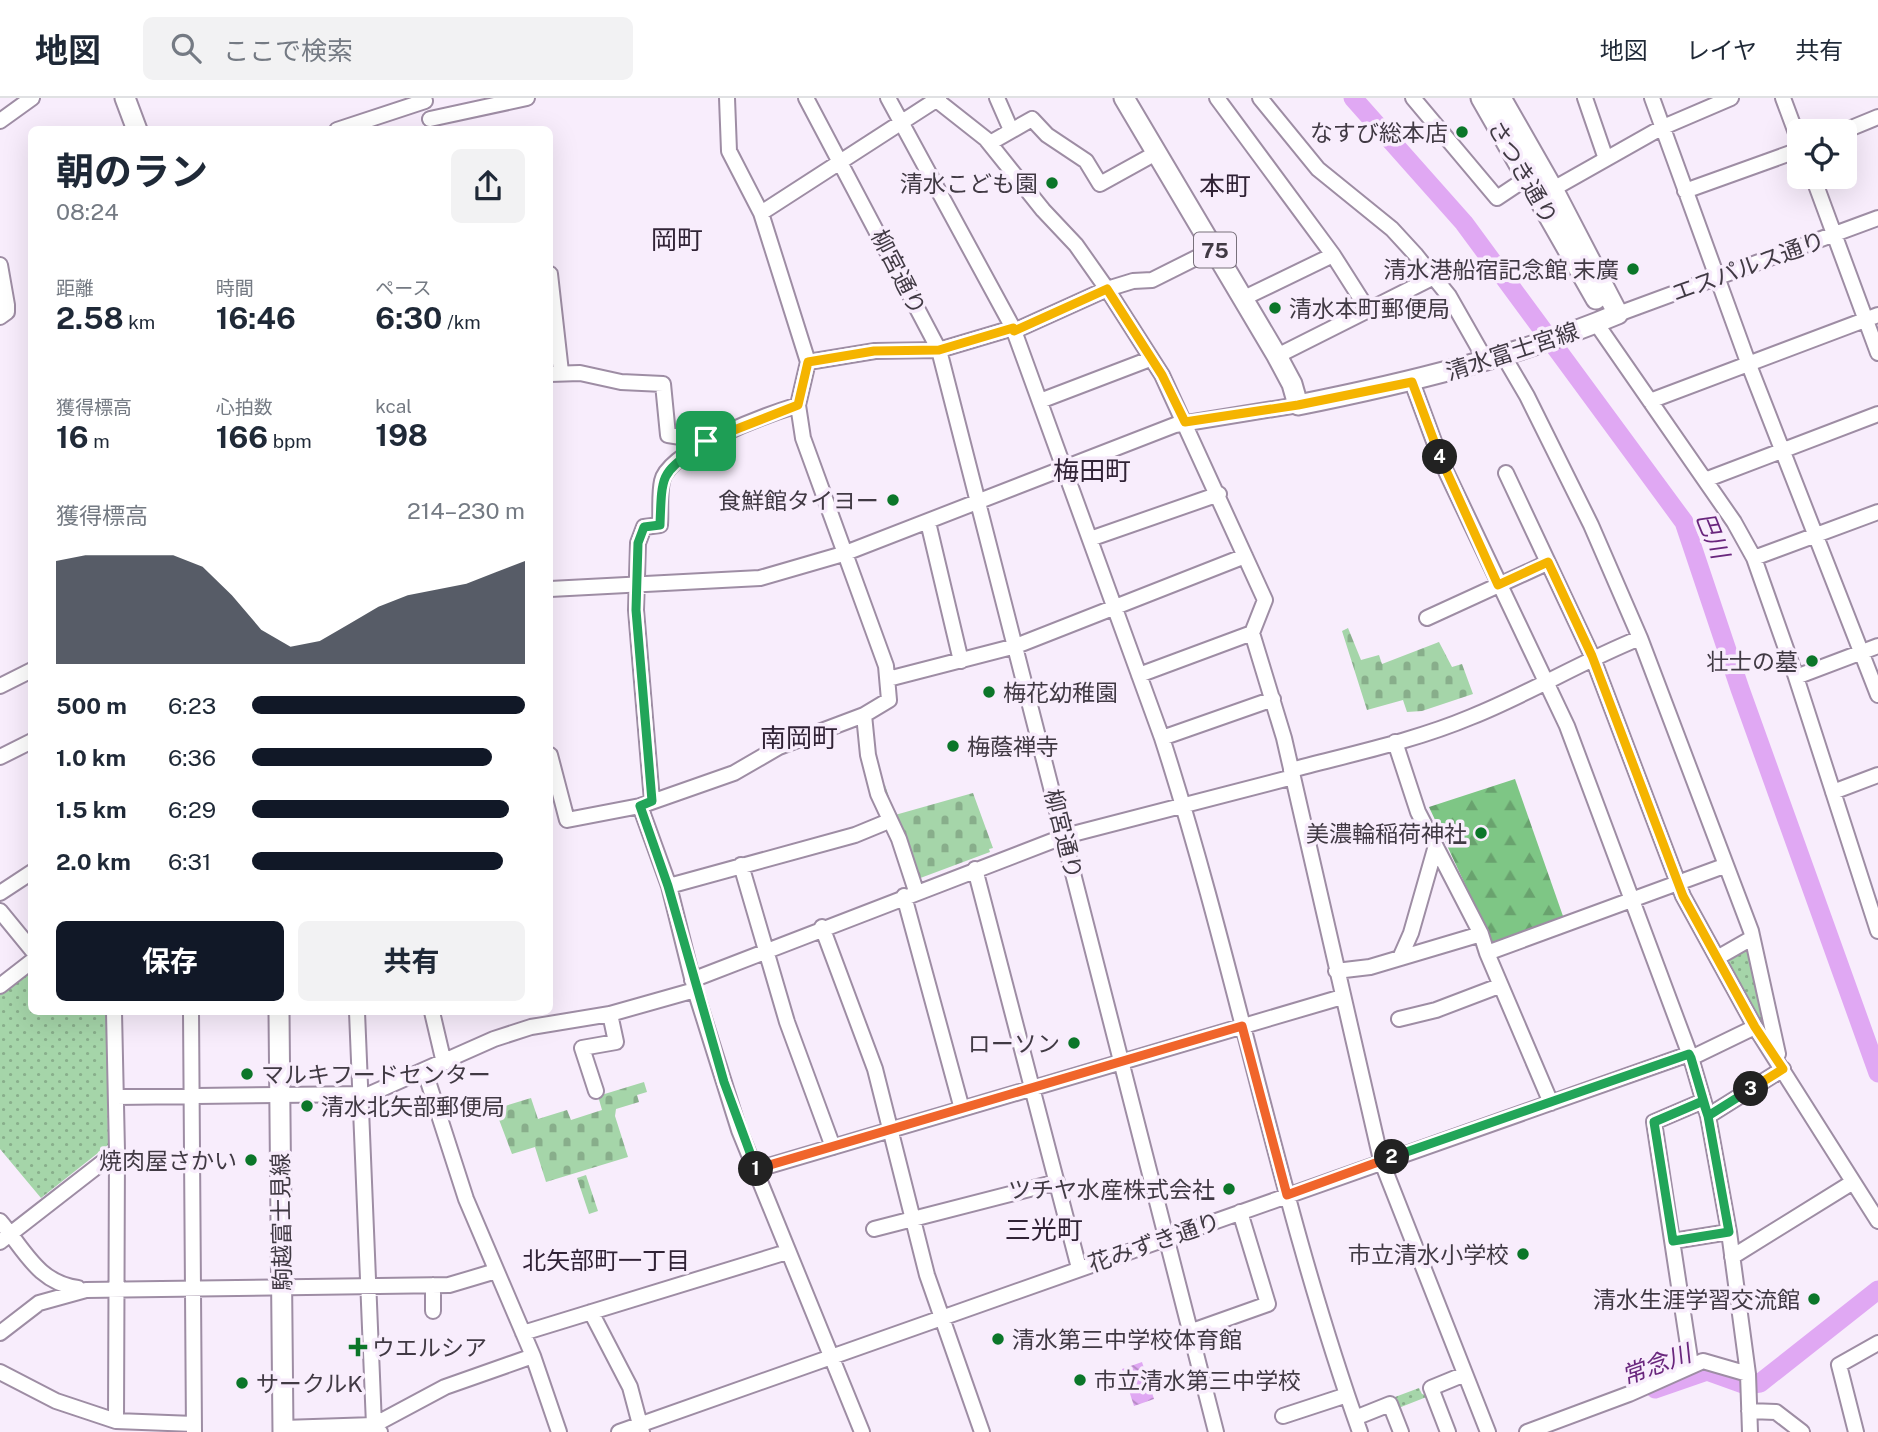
<!DOCTYPE html>
<html lang="ja">
<head>
<meta charset="utf-8">
<style>
	:root { --surface:#fff; --page:#f2f2f3; --text:#1f2937; --muted:#747a83; --line:#e0e1e3; --accent:#111827 }
	body { margin:0; font-family:"Public Sans","Noto Sans JP",sans-serif; background:var(--page); color:var(--text); height:100vh; display:flex; flex-direction:column; font-size:26px; white-space:nowrap }
	* { box-sizing:border-box; margin:0 }
	p { font-size:23px; color:var(--muted) }
	.icon { flex:none; width:38px; height:38px; fill:none; stroke:currentColor; stroke-width:2; stroke-linecap:round; stroke-linejoin:round }
	.map { position:relative; flex:1; overflow:hidden }
	.details { position:absolute; left:28px; top:28px; width:525px; height:889px; display:flex; flex-direction:column; background:var(--surface); border-radius:10px; box-shadow:0 7px 28px #0002 }
	.details>* { flex:none }
	.tools { position:absolute; left:1787px; top:21px; display:grid; gap:14px }
	.tools a { display:grid; place-items:center; width:70px; height:70px; border-radius:10px; background:var(--surface); box-shadow:0 7px 28px #0002; font-size:35px }
	.pin { position:absolute; display:grid; place-items:center; width:60px; height:60px; color:#fff; margin:-30px; border-radius:14px; box-shadow:0 4px 10px #0006 }
	.km { position:absolute; width:35px; height:35px; margin:-18px; border-radius:50%; background:#222; color:#fff; font-size:19px; line-height:35px; text-align:center }
	.round { display:grid; place-items:center; flex:none; width:74px; height:74px; border-radius:10px; background:var(--page) }
	.headline { display:flex; align-items:center; justify-content:space-between; height:119px; padding:0 28px }
	h1 { font-size:38px; font-weight:700; line-height:52px }
	.metrics { display:grid; grid-template-columns:repeat(3,1fr); gap:10px; height:119px; padding:7px 28px }
	.metrics div { display:grid; align-content:center }
	.metrics b { font-size:30px; font-weight:700 }
	.metrics small { font-size:19px; font-weight:400 }
	.metrics p { font-size:19px }
	.chart { height:196px; padding:14px 28px }
	.chart p { display:flex; justify-content:space-between }
	.chart svg { width:100%; height:126px; margin-top:7px; fill:var(--accent); opacity:.7 }
	.cta { display:flex; gap:14px; margin-top:auto; padding:14px 28px }
	.cta a { flex:1; height:80px; border-radius:10px; background:var(--accent); color:#fff; font-size:28px; font-weight:700; line-height:80px; text-align:center }
	.cta a+a { background:var(--page); color:var(--text) }
	ul { padding:0 28px; list-style:none; font-size:23px }
	li { display:grid; grid-template-columns:112px 84px 1fr; align-items:center; height:52px }
	li i { height:18px; border-radius:9px; background:var(--accent) }
	header { display:flex; align-items:center; gap:42px; box-sizing:border-box; height:98px; padding:0 35px; background:var(--surface); border-bottom:2px solid var(--line) }
	header strong { font-size:33px }
	nav { display:flex; gap:38px; margin-inline-start:auto; font-size:24px }
	.search { width:490px; height:63px; background:var(--page); display:flex; align-items:center; gap:18px; box-sizing:border-box; padding:0 24px; border-radius:10px; color:var(--muted); font-size:26px }
	.map>svg:first-child { display:block }
	.forest { fill:url(#forest-firs) }
	.cemetery { fill:url(#cemetery-stones) }
	.park { fill:url(#park-dots) }
	.water { fill:url(#water-waves) }
	.lines { fill:none; stroke-linecap:round; stroke-linejoin:round }
	.river { stroke:#e0a8f3; stroke-width:19 }
	.minor-casing { stroke:#9e8da4; stroke-width:18 }
	.major-casing { stroke:#9e8da4; stroke-width:23 }
	.minor { stroke:#fff; stroke-width:14 }
	.major { stroke:#fff; stroke-width:19 }
	.split-1-casing { stroke:#fff; stroke-width:14 }
	.split-2-casing { stroke:#fff; stroke-width:14 }
	.split-3-casing { stroke:#fff; stroke-width:14 }
	.split-4-casing { stroke:#fff; stroke-width:14 }
	.split-5-casing { stroke:#fff; stroke-width:14 }
	.split-1 { stroke:#22a559; stroke-width:9 }
	.split-2 { stroke:#f0652b; stroke-width:9 }
	.split-3 { stroke:#22a559; stroke-width:9 }
	.split-4 { stroke:#f5b400; stroke-width:9 }
	.split-5 { stroke:#f5b400; stroke-width:9 }
	.poi-dot { fill:#0b7629; stroke:#f8edfc; stroke-width:2.5 }
	.labels { text-anchor:middle; dominant-baseline:central; stroke-width:7; stroke-linejoin:round; paint-order:stroke }
	.shield { fill:#f8edfc; stroke:#78707b; stroke-width:2 }
	.shield-label { font-size:21px; font-weight:bold; fill:#413a44 }
	.poi-label { font-size:23px; fill:#413a44; stroke:#f8edfc; text-anchor:end }
	.street-label { font-size:23px; fill:#413a44; stroke:#f8edfc }
	.water-label { font-size:24px; font-style:italic; fill:#69267d; stroke:#f8edfc }
	.neighbourhood-label { font-size:24px; fill:#312336; stroke:#f8edfc }
	.quarter-label { font-size:26px; fill:#312336; stroke:#f8edfc }
</style>
</head>
<body>
<header>
<strong>地図</strong>
<div class="search"><svg class="icon" aria-label="search" viewBox="0 0 24 24"><circle cx="10" cy="10" r="6"/><path d="M15 15l6 6"/></svg>ここで検索</div>
<nav><a>地図</a><a>レイヤ</a><a>共有</a></nav>
</header>
<div class="map">
<svg width="1878" height="1334" viewBox="0 0 1878 1334">
	<defs>
		<pattern id="forest-firs" width="22" height="20" patternUnits="userSpaceOnUse" patternTransform="scale(1.75)"><rect width="22" height="20" fill="#7ec685"/><path d="M5 1l3.5 6h-7zM16 11l3.5 6h-7z" fill="#69a26e"/></pattern>
		<pattern id="cemetery-stones" width="16" height="16" patternUnits="userSpaceOnUse" patternTransform="scale(1.75)"><rect width="16" height="16" fill="#a5d5a9"/><path d="M2 7V4a2 2 0 0 1 4 0v3zM10 15v-3a2 2 0 0 1 4 0v3z" fill="#88ae8b"/></pattern>
		<pattern id="park-dots" width="8" height="8" patternUnits="userSpaceOnUse" patternTransform="scale(1.75)"><rect width="8" height="8" fill="#a5d5a9"/><path d="M2 2h.1M6 6h.1" fill="none" stroke="#88ae8b" stroke-width="1.8" stroke-linecap="round"/></pattern>
		<pattern id="water-waves" width="16" height="10" patternUnits="userSpaceOnUse" patternTransform="scale(1.75)"><rect width="16" height="10" fill="#e0a8f3"/><path d="M0 5q4-4 8 0t8 0" fill="none" stroke="#b78ac6"/></pattern>
	</defs>
	<rect width="100%" height="100%" fill="#f8edfc"/>
	<!-- forest -->
	<path class="forest" d="M1515,681L1564,821L1492,844L1429,709Z"/>
	<!-- cemetery -->
	<path class="cemetery" d="M1348,530L1361,562L1379,557L1382,566L1439,544L1452,569L1462,566L1473,596L1422,613L1407,614L1403,602L1367,612L1342,533Z
		M885,687L895,717L973,695L993,750L989,751L990,754L915,782L878,689Z
		M644,984L647,994L637,997L639,1004L616,1011L615,1018L628,1059L546,1084L535,1049L512,1056L495,1011L531,1000L538,1021L567,1012L571,1022L602,1012L598,998Z
		M586,1077L598,1113L589,1116L577,1080Z"/>
	<!-- park -->
	<path class="park" d="M1751,846L1767,919L1756,926L1722,860Z
		M31,871L32,914H107L108,1047L41,1100L0,1051V897Z
		M1419,1290L1422,1296L1429,1298L1396,1311L1395,1299Z"/>
	<!-- water -->
	<path class="water" d="M1142,1264L1154,1301L1134,1308L1122,1271Z"/>
	<g class="lines">
		<!-- river -->
		<path class="river" d="M1353,0L1464,125L1684,424L1740,591L1878,975
			M1655,1291L1707,1273L1746,1287L1760,1285L1878,1192"/>
		<defs>
			<path id="minor" d="M727,0L729,53L761,115
				M806,0L939,252L1216,1334
				M888,0L1013,230L1162,640C1236,869 1279,1107 1360,1334
				M934,0L986,41L1043,112L1076,147L1107,191L1162,277L1265,502L1252,535L1284,640L1381,1062L1488,1334
				M997,0L1011,32
				M1217,0L1333,157L1368,212
				M1260,0L1318,71L1392,131L1415,156L1449,198L1486,263
				M1413,0L1497,100L1527,80
				M1585,0L1606,61
				M1652,0L1749,267L1878,597
				M1783,0L1799,43
				M430,21L527,0
				M0,23L32,0
				M337,32L425,3
				M1844,33L1878,19
				M990,45L1032,21L1047,37L1086,63L1100,86L1156,55
				M1813,79L1878,255
				M1553,91L1661,30L1731,0
				M1685,93L1799,52
				M0,167L7,207V214L0,219
				M550,176L561,274
				M1244,200L1333,157
				M1618,216L1878,120
				M1596,225L1734,424L1754,460L1796,579L1878,833
				M1014,233L1107,191L1133,183L1152,182L1214,151
				M1503,257L1527,298L1591,427L1640,540L1751,833L1778,956
				M1277,258L1434,179
				M808,264L875,253L939,252L1013,230
				M550,276L580,275L621,284L663,286L668,337L706,343
				M1412,284L1442,365L1567,628L1691,960L1708,1018L1729,1134L1748,1276L1750,1334
				M1040,303L1150,261
				M1650,303L1878,217
				M1506,375L1592,558L1683,798L1755,929L1878,1123
				M1705,382L1878,316
				M928,424L961,563
				M1090,441L1219,396
				M1754,460L1878,414
				M550,491L760,480L843,456L1175,327L1298,307
				M1427,520L1547,465
				M1139,577L1252,535
				M1796,579L1878,548
				M888,581L1016,548L1245,458
				M0,588L32,572
				M864,617L868,657L878,696L899,741L916,793
				M1162,640L1273,601
				M1395,644L1418,714L1481,836
				M550,657L567,722L640,708L734,675L779,649L864,617L889,602L886,568L803,340L798,307L808,264L761,115L939,0
				M0,659L32,643
				M1291,672C1351,656 1414,643 1471,619C1529,596 1582,563 1640,540
				M1833,694L1878,677
				M652,703L636,512L638,445L644,429L660,427C661,413 659,397 662,383C668,352 769,316 798,307
				M640,708L669,788L695,892L739,1032L862,1334
				M741,767L787,924L833,1049
				M975,771L1079,1170
				M669,788L855,737L889,723
				M0,795L32,774
				M904,798L962,1011
				M0,813L32,852
				M822,829L875,971L927,1177L982,1334
				M1487,855L1551,1005
				M1400,860L1411,835L1435,751
				M1717,860L1752,840
				M1336,873L1370,869L1481,836L1487,855L1724,768
				M692,882L1065,738L1293,679
				M0,888L32,863
				M114,914L117,1053L116,1323
				M191,914L194,1334
				M357,914L374,1327L380,1334
				M432,914L444,965
				M1399,921L1436,912L1499,888
				M1691,960L1755,929
				M425,974L466,1101L533,1258L559,1334
				M596,993L582,950L616,944L610,916
				M116,999L370,996L494,941L531,929L610,916L695,892
				M1708,1018L1783,971
				M755,1072L1342,899
				M0,1123C24,1151 38,1185 78,1190
				M874,1131L1057,1084
				M1673,1143L1729,1134
				M0,1144L117,1053
				M1732,1159L1853,1084
				M433,1187V1213
				M591,1214L630,1289L642,1334
				M1192,1233L1268,1206L1240,1114
				M0,1235L39,1205L86,1192L449,1187L496,1173
				M523,1235L787,1154
				M1691,1267L1654,1024L1703,1003
				M0,1274L56,1303L116,1323L194,1326
				M1749,1313L1776,1314L1802,1334
				M1283,1318L1347,1297
				M1355,1320L1390,1306L1401,1334
				M283,1330L374,1327L445,1289L533,1258
				M619,1334L1689,956
				M1448,1334L1431,1290L1465,1276
				M1527,1334L1629,1296L1703,1263L1748,1276
				M1856,1334L1839,1267L1878,1245"/>
			<path id="major" d="M125,0L137,32
				M1124,0L1277,258L1292,286L1298,307C1408,285 1515,259 1618,216L1553,91L1501,0
				M1481,0L1596,201
				M279,914L283,1334"/>
		</defs>
		<!-- minor casing -->
		<use href="#minor" class="minor-casing"/>
		<!-- major casing -->
		<use href="#major" class="major-casing"/>
		<!-- minor -->
		<use href="#minor" class="minor"/>
		<!-- major -->
		<use href="#major" class="major"/>
	</g>
	<g class="lines">
		<defs>
			<path id="split-1" d="M706,343C661,377 662,370 660,427L644,429L638,445L636,512L652,703L640,708L668,788L724,984L756,1071"/>
			<path id="split-2" d="M756,1071L1242,928L1287,1097L1392,1059"/>
			<path id="split-3" d="M1392,1059L1689,956L1691,960L1708,1018L1729,1134L1673,1143L1654,1024L1703,1003L1708,1018L1751,991"/>
			<path id="split-4" d="M1440,359L1498,487L1548,464L1592,558L1683,798L1755,929L1783,971L1751,991"/>
			<path id="split-5" d="M706,343L798,307L808,264L874,253L939,252L1013,230L1014,233L1107,191L1162,277L1185,324L1298,307L1412,284L1440,359"/>
		</defs>
		<!-- split-1 casing -->
		<use href="#split-1" class="split-1-casing"/>
		<!-- split-2 casing -->
		<use href="#split-2" class="split-2-casing"/>
		<!-- split-3 casing -->
		<use href="#split-3" class="split-3-casing"/>
		<!-- split-4 casing -->
		<use href="#split-4" class="split-4-casing"/>
		<!-- split-5 casing -->
		<use href="#split-5" class="split-5-casing"/>
		<!-- split-1 -->
		<use href="#split-1" class="split-1"/>
		<!-- split-2 -->
		<use href="#split-2" class="split-2"/>
		<!-- split-3 -->
		<use href="#split-3" class="split-3"/>
		<!-- split-4 -->
		<use href="#split-4" class="split-4"/>
		<!-- split-5 -->
		<use href="#split-5" class="split-5"/>
	</g>
	<!-- markers -->
	<g class="poi-dot">
		<circle cx="1462" cy="34" r="7"/>
		<circle cx="1052" cy="85" r="7"/>
		<circle cx="1633" cy="171" r="7"/>
		<circle cx="1275" cy="210" r="7"/>
		<circle cx="893" cy="402" r="7"/>
		<circle cx="1812" cy="563" r="7"/>
		<circle cx="989" cy="594" r="7"/>
		<circle cx="953" cy="648" r="7"/>
		<circle cx="1481" cy="735" r="7"/>
		<circle cx="1074" cy="945" r="7"/>
		<circle cx="247" cy="976" r="7"/>
		<circle cx="307" cy="1008" r="7"/>
		<circle cx="251" cy="1062" r="7"/>
		<circle cx="1229" cy="1091" r="7"/>
		<circle cx="1523" cy="1156" r="7"/>
		<circle cx="1814" cy="1201" r="7"/>
		<circle cx="998" cy="1241" r="7"/>
		<path d="M354.5 1238.5h7v7h7v7h-7v7h-7v-7h-7v-7h7z"/>
		<circle cx="1080" cy="1282" r="7"/>
		<circle cx="242" cy="1285" r="7"/>
	</g>
	<g class="labels">
		<!-- shield labels -->
		<rect class="shield" x="1194" y="134.5" width="42" height="35" rx="5"/>
		<g class="shield-label">
			<text x="1215" y="152">75</text>
		</g>
		<!-- poi labels -->
		<g class="poi-label">
			<text x="1448" y="34">なすび総本店</text>
			<text x="1038" y="85">清水こども園</text>
			<text x="1619" y="171">清水港船宿記念館 末廣</text>
			<text x="1289" y="210" text-anchor="start">清水本町郵便局</text>
			<text x="879" y="402">食鮮館タイヨー</text>
			<text x="1798" y="563">壮士の墓</text>
			<text x="1003" y="594" text-anchor="start">梅花幼稚園</text>
			<text x="967" y="648" text-anchor="start">梅蔭禅寺</text>
			<text x="1467" y="735">美濃輪稲荷神社</text>
			<text x="1060" y="945">ローソン</text>
			<text x="261" y="976" text-anchor="start">マルキフードセンター</text>
			<text x="321" y="1008" text-anchor="start">清水北矢部郵便局</text>
			<text x="237" y="1062">焼肉屋さかい</text>
			<text x="1215" y="1091">ツチヤ水産株式会社</text>
			<text x="1509" y="1156">市立清水小学校</text>
			<text x="1800" y="1201">清水生涯学習交流館</text>
			<text x="1012" y="1241" text-anchor="start">清水第三中学校体育館</text>
			<text x="372" y="1249" text-anchor="start">ウエルシア</text>
			<text x="1094" y="1282" text-anchor="start">市立清水第三中学校</text>
			<text x="256" y="1285" text-anchor="start">サークルK</text>
		</g>
		<!-- street labels -->
		<g class="street-label">
			<text transform="translate(1523 74) rotate(60)">さつき通り</text>
			<text transform="translate(1748 168) rotate(-20)">エスパルス通り</text>
			<text transform="translate(899 174) rotate(63)">柳宮通り</text>
			<text transform="translate(1512 253) rotate(-18)">清水富士宮線</text>
			<text transform="translate(1064 736) rotate(76)">柳宮通り</text>
			<text transform="translate(281 1124) rotate(-91)">駒越富士見線</text>
			<text transform="translate(1154 1144) rotate(-19)">花みずき通り</text>
		</g>
		<!-- water labels -->
		<g class="water-label">
			<text transform="translate(1713 437) rotate(68)">巴川</text>
			<text transform="translate(1656 1266) rotate(-20)">常念川</text>
		</g>
		<!-- neighbourhood labels -->
		<g class="neighbourhood-label">
			<text x="606" y="1162">北矢部町一丁目</text>
		</g>
		<!-- quarter labels -->
		<g class="quarter-label">
			<text x="1225" y="87">本町</text>
			<text x="677" y="141">岡町</text>
			<text x="1092" y="372">梅田町</text>
			<text x="799" y="639">南岡町</text>
			<text x="1044" y="1131">三光町</text>
		</g>
	</g>
</svg>
<div class="tools">
<a><svg class="icon" aria-label="locate" viewBox="0 0 24 24"><circle cx="12" cy="12" r="6"/><path d="M12 2v4M12 18v4M2 12h4M18 12h4"/></svg></a>
</div>
<div class="pin" style="left:706px;top:343px;background:#1e9e55"><svg class="icon" aria-label="arrive" viewBox="0 0 24 24"><path d="M6 21V4h12l-3 4 3 4H6"/></svg></div>
<b class="km" style="left:756px;top:1071px">1</b>
<b class="km" style="left:1392px;top:1059px">2</b>
<b class="km" style="left:1751px;top:991px">3</b>
<b class="km" style="left:1440px;top:359px">4</b>
<section class="details">
<div class="headline"><div><h1>朝のラン</h1><p>08:24</p></div><a class="round"><svg class="icon" aria-label="share" viewBox="0 0 24 24"><path d="M12 15V3M7 8l5-5 5 5M5 13v7h14v-7"/></svg></a></div>
<div class="metrics">
<div><p>距離</p><b>2.58<small> km</small></b></div>
<div><p>時間</p><b>16:46</b></div>
<div><p>ペース</p><b>6:30<small> /km</small></b></div>
</div>
<div class="metrics">
<div><p>獲得標高</p><b>16<small> m</small></b></div>
<div><p>心拍数</p><b>166<small> bpm</small></b></div>
<div><p>kcal</p><b>198</b></div>
</div>
<div class="chart"><p><span>獲得標高</span>214–230 m</p>
<svg viewBox="0 0 160 44" preserveAspectRatio="none"><path d="M0 44V8L10 6L20 6L30 6L40 6L50 10L60 20L70 32L80 38L90 36L100 30L110 24L120 20L130 18L140 16L150 12L160 8V44z"/></svg>
</div>
<ul>
<li><b>500 m</b>6:23<i style="width:100%"></i></li>
<li><b>1.0 km</b>6:36<i style="width:88%"></i></li>
<li><b>1.5 km</b>6:29<i style="width:94%"></i></li>
<li><b>2.0 km</b>6:31<i style="width:92%"></i></li>
</ul>
<div class="cta"><a>保存</a><a>共有</a></div>
</section>
</div>
</body>
</html>
